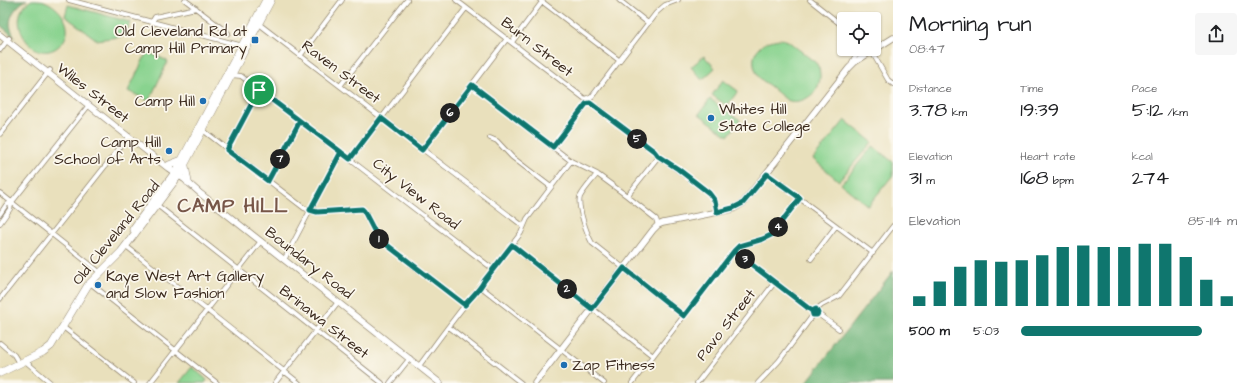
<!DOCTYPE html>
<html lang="en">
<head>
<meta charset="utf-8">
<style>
	:root { --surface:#fff; --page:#f6f6f6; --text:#202124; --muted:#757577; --accent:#0f766e }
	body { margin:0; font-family:"Architects Daughter",sans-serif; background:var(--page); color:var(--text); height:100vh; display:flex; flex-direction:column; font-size:15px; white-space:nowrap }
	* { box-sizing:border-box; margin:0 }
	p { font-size:13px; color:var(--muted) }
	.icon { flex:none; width:22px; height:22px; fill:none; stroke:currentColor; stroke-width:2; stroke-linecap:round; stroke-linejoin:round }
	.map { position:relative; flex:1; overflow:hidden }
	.side { display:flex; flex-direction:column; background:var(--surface); width:360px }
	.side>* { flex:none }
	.buttons { position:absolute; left:837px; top:12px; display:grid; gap:8px }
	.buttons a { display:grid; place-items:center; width:44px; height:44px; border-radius:4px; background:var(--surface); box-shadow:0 1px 3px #0004; font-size:20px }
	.pin { position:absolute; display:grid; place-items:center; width:34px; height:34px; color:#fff; margin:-17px; border:2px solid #fff; border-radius:50%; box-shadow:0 1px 4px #0007 }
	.km { position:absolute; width:20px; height:20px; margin:-10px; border-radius:50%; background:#222; color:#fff; font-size:11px; line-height:20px; text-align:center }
	.round { display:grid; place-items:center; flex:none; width:42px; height:42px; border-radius:4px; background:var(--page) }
	.headline { display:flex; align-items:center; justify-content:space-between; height:68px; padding:0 16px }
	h1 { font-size:22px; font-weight:600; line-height:30px }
	.figures { display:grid; grid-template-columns:repeat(3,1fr); gap:6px; height:68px; padding:4px 16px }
	.figures div { display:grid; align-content:center }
	.figures b { font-size:20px; font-weight:600 }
	.figures small { font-size:11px; font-weight:400 }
	.figures p { font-size:11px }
	.chart { height:112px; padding:8px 16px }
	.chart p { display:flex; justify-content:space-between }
	.chart svg { width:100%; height:72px; margin-top:4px; stroke:var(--accent); stroke-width:6 }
	ul { padding:0 16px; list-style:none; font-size:13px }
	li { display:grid; grid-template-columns:64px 48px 1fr; align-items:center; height:30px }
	li i { height:10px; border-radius:5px; background:var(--accent) }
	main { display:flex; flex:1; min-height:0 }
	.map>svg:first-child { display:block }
	.green { fill:#89d38f; stroke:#627e56 }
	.forest { fill:#6eb57a; stroke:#54704c }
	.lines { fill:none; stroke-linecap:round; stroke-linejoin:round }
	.street-casing { stroke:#92856d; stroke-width:5.5 }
	.secondary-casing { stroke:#92856d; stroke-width:7 }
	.highway-casing { stroke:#92856d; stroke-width:8 }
	.street { stroke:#fff; stroke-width:4 }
	.secondary { stroke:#fff; stroke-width:5.5 }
	.highway { stroke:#fff; stroke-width:7 }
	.route-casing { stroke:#fff; stroke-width:8 }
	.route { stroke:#0f766e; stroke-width:5 }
	.poi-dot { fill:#1f6fb2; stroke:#fbf7ec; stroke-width:1.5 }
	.labels { text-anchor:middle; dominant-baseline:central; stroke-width:3.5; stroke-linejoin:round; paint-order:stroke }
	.poi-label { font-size:15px; fill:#3b2a1e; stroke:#fbf7ec; text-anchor:end }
	.street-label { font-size:15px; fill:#3b2a1e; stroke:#fbf7ec }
	.district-label { font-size:19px; font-weight:bold; letter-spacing:1px; fill:#775648; stroke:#fbf7ec }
</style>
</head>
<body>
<main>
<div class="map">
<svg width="893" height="383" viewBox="0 0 893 383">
	<rect width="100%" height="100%" fill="#fbf7ec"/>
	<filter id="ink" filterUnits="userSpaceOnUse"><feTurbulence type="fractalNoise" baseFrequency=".025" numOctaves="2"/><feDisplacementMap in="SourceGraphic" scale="8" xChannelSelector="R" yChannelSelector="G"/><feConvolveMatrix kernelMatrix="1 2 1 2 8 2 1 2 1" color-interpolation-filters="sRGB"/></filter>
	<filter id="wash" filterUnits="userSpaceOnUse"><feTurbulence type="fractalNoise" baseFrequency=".012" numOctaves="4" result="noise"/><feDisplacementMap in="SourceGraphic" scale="16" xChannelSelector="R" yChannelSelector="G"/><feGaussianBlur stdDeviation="0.9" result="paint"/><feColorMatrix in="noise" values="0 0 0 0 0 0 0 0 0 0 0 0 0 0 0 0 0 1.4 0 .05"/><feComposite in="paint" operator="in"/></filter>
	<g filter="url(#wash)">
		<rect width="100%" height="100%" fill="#e9e0bc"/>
		<!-- green -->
		<path class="green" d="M32,0C36,0 41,0 44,1C61,7 76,29 61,44C35,71 0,17 32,0Z
			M68,5L130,22L125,36L97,40L65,16Z
			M781,39L788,41L816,63C821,69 821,79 818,86C814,97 798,105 787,100C781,96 776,91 770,86C766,83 759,79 757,74C747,54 761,40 781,39Z
			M147,52L168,61L149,101L128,91Z
			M704,56L715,68L702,80L691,67Z
			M723,80L738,91L727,106L712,95Z
			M710,99L740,120L728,136L699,114Z
			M845,120L872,142L839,181L813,159Z
			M873,146L893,162V175L868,206L841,184Z
			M192,367L207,380L205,383H179Z"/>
		<!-- forest -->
		<path class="forest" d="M0,0H27C17,4 7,18 11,29C12,32 14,35 15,38L0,25Z
			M893,271V383H806Z"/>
	</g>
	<g filter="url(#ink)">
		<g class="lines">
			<defs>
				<path id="street" d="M69,0L243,46
					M185,0L228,33
					M456,0L585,99L587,98L590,99
					M540,0L620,61
					M619,0L648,23
					M810,0L844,27
					M152,22L155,17L196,8
					M259,24L523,226
					M512,42L542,2
					M0,50L9,38
					M872,52L888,80L893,84
					M300,56L342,0
					M851,64L859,49
					M231,75L241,76L493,269
					M472,85L571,161L597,174L627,196L656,219L658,225
					M340,86L407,0
					M590,99L656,13L665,5L678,0
					M590,103L654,151L658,157L667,162L709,193L715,201L717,212
					M204,131L304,208L317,212L361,209L364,211L378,238L465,305
					M0,134L50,70
					M490,138L497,141L512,157L551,187
					M553,147L586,104
					M227,149L259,90
					M422,150L506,40
					M350,159L466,8
					M597,174C592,181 584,189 580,197C577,206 587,234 592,243L684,316
					M767,174L873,253
					M268,181L300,121
					M0,193L97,270
					M627,196L658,157
					M157,205L382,383
					M0,214L6,205L12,202
					M0,223L10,209L12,202L89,105
					M511,245L653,356
					M126,246L299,383
					M734,251L812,311
					M811,259L836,226
					M284,260L341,152
					M90,283L217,383
					M481,287L604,383
					M0,299L129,136
					M817,309L822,305L839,296L893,226
					M818,314L839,329
					M63,327L134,383
					M449,327L521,383
					M0,343L14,355L17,360
					M25,361L51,383
					M419,366C434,346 449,325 465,305C471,297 479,290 484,281L521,233L527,219L571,161
					M150,383L261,241
					M275,383L338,302
					M390,383L410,358
					M632,383L734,251L739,247L763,239L771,235L800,198
					M697,383L775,282
					M758,383L779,361L813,315"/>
				<path id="secondary" d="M0,35L168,168L184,179L201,194L440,383
					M535,383L653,230L658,225L663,223L733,209L743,203L849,68L855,62L893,38"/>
				<path id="highway" d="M169,165L182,160
					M185,166L188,182
					M133,229L176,171L266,0
					M0,373L43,352L51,346L88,285L121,252L179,175L271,0"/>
			</defs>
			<!-- street casing -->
			<use href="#street" class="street-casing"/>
			<!-- secondary casing -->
			<use href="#secondary" class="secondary-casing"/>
			<!-- highway casing -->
			<use href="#highway" class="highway-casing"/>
			<!-- street -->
			<use href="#street" class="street"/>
			<!-- secondary -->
			<use href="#secondary" class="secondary"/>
			<!-- highway -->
			<use href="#highway" class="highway"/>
		</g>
	</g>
	<g class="lines" filter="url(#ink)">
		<defs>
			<path id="route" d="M259,90L341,152L310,210L317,212L362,209L364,211L378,238L465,305C471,297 480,290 484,281L512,245L592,309L624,268L684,316L734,251L812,311L813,315H817L818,313L816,309L812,311L734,251L739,246L763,239L771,235L800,198L767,174L743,203L733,208L717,212L715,201L709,193L678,169L658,156L654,151L590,103L586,104L553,147L472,85L422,150L381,118L350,159L300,121L268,181L227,150L259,90"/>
		</defs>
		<!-- route casing -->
		<use href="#route" class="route-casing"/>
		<!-- route -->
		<use href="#route" class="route"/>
	</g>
	<!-- markers -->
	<g class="poi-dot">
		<rect x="251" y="36" width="8" height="8" rx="2"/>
		<circle cx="203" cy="101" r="4"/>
		<circle cx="711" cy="118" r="4"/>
		<circle cx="169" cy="151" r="4"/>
		<circle cx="98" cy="285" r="4"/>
		<circle cx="564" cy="365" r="4"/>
	</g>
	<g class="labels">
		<!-- poi labels -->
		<g class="poi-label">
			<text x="247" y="31">Old Cleveland Rd at<tspan x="247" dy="17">Camp Hill Primary</tspan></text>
			<text x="195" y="101">Camp Hill</text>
			<text x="719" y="109" text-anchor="start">Whites Hill<tspan x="719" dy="17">State College</tspan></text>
			<text x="161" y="142">Camp Hill<tspan x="161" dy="17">School of Arts</tspan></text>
			<text x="106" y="276" text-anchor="start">Kaye West Art Gallery<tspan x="106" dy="17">and Slow Fashion</tspan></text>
			<text x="572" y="365" text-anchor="start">Zap Fitness</text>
		</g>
		<!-- street labels -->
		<g class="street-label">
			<text transform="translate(537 47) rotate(38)">Burn Street</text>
			<text transform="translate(341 72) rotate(37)">Raven Street</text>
			<text transform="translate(93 93) rotate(38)">Wiles Street</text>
			<text transform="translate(416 194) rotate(38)">City View Road</text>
			<text transform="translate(116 233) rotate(-51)">Old Cleveland Road</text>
			<text transform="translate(309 263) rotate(38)">Boundary Road</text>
			<text transform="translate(324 322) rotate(38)">Brinawa Street</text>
			<text transform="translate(726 325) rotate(-52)">Pavo Street</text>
		</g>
		<!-- district labels -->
		<g class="district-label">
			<text x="233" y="206">CAMP HILL</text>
		</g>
	</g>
</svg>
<div class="buttons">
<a><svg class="icon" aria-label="locate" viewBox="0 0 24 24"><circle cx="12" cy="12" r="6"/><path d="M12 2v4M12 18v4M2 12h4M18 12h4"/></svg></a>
</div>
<div class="pin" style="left:259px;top:90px;background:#1e9e55"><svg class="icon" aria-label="arrive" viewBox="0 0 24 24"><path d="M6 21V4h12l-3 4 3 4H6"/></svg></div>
<b class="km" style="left:379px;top:239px">1</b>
<b class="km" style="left:567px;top:289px">2</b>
<b class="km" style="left:745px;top:259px">3</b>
<b class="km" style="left:778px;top:227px">4</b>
<b class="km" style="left:637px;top:139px">5</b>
<b class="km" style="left:450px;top:113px">6</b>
<b class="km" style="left:280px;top:159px">7</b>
</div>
<section class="side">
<div class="headline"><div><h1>Morning run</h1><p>08:47</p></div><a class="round"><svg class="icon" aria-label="share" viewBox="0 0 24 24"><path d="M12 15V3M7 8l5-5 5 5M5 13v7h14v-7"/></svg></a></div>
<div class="figures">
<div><p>Distance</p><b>3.78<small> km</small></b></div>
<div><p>Time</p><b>19:39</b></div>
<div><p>Pace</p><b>5:12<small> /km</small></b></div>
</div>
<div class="figures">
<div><p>Elevation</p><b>31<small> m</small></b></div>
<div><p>Heart rate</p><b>168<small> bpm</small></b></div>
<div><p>kcal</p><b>274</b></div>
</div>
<div class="chart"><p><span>Elevation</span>85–114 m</p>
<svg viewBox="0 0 160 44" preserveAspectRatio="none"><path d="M5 44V38M15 44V29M25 44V20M35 44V16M45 44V17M55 44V16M65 44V13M75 44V8M85 44V7M95 44V8M105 44V8M115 44V6M125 44V6M135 44V14M145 44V28M155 44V38"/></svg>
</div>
<ul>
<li><b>500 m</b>5:03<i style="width:84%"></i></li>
</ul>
</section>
</main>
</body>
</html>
